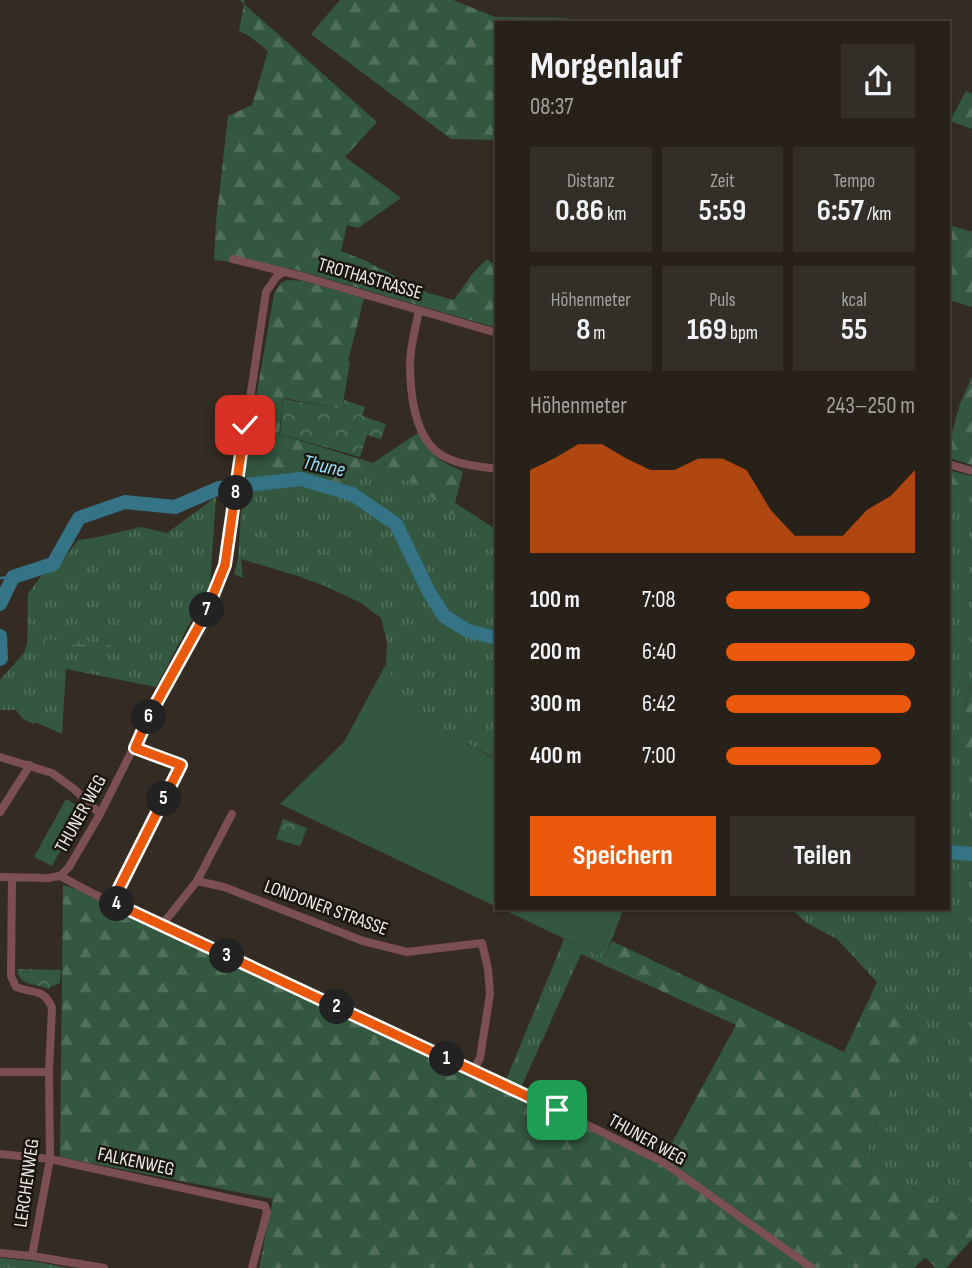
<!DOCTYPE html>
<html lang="de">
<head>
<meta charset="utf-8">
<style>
	:root { --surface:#27211a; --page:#332e27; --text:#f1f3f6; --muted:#a4a3a2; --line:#433e39; --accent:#ea580c }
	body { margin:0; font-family:"Sofia Sans Condensed",sans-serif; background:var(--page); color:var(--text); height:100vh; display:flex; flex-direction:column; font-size:26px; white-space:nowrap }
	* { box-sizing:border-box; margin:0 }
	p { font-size:23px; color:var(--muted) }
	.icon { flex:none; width:38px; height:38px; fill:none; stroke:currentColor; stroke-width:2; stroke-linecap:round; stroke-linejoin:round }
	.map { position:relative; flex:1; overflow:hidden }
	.side { position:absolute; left:495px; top:21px; width:455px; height:889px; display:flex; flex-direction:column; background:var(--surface); border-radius:0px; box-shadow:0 2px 5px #0004,0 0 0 2px var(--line) }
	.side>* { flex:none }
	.pin { position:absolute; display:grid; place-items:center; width:60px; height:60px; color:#fff; margin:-30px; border-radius:14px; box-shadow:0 4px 10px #0006 }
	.km { position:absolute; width:35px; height:35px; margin:-18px; border-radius:50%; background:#222; color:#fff; font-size:19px; line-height:35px; text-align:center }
	.round { display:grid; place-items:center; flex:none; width:74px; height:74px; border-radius:0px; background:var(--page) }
	.summary { display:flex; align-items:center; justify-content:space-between; height:119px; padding:0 35px }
	h1 { font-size:38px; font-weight:700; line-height:52px }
	.figures { display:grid; grid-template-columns:repeat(3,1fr); gap:10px; height:119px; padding:7px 35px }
	.figures div { display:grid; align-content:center; border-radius:0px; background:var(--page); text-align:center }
	.figures b { font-size:30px; font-weight:700 }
	.figures small { font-size:19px; font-weight:400 }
	.figures p { font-size:19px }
	.chart { height:196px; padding:14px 35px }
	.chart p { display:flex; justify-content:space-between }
	.chart svg { width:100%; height:126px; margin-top:7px; fill:var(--accent); opacity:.7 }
	.button { display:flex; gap:14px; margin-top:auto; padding:14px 35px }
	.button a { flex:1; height:80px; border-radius:0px; background:var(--accent); color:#fff; font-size:28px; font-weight:700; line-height:80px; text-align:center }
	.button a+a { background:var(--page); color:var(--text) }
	ul { padding:0 35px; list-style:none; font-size:23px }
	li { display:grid; grid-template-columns:112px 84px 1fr; align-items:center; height:52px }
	li i { height:18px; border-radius:9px; background:var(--accent) }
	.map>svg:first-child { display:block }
	.grass { fill:url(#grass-tufts) }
	.forest { fill:url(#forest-firs) }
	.wetland { fill:url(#wetland-marsh) }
	.park { fill:url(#park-crowns) }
	.garden { fill:#33583f }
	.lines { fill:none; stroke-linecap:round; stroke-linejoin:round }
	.stream { stroke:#357387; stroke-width:2.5 }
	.river { stroke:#357387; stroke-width:14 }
	.street { stroke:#7c5052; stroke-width:8 }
	.route-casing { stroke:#fff; stroke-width:14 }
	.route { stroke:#ea580c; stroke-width:9 }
	.labels { text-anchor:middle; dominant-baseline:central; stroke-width:5; stroke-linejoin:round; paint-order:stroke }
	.street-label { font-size:19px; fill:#efeae4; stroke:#191511 }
	.water-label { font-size:21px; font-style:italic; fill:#99e2fc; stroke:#191511 }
</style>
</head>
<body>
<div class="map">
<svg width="972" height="1268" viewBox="0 0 972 1268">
	<defs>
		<pattern id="grass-tufts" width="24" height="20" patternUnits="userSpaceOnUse" patternTransform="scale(1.75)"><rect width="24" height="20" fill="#33583f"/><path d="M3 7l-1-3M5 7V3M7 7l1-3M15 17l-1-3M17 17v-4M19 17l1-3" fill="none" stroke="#51705b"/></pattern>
		<pattern id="forest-firs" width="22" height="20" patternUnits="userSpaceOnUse" patternTransform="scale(1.75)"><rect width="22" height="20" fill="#33583f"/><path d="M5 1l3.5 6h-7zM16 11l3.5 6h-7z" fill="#51705b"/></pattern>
		<pattern id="wetland-marsh" width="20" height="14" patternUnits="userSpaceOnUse" patternTransform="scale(1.75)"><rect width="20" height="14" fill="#33583f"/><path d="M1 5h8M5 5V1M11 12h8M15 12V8" fill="none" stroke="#51705b"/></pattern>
		<pattern id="park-crowns" width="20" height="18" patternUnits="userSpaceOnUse" patternTransform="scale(1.75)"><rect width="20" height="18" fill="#33583f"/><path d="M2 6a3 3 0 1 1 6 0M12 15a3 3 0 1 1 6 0" fill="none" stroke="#51705b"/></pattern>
	</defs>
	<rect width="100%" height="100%" fill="#342c23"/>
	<!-- grass -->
	<path class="grass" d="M373,463L415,484L497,550V759L452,736L396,689L386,664L387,641L381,618L361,603L325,586L298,576L241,559L243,578L234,574L238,558L244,467L314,476L353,488Z
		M949,487L972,493V683L953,750L972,757V1224L864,1158L895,1076L919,1035L871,995L877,982L837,939L807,923L790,908H948Z
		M216,497L210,585L156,687L66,669L62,734L35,722L34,724L23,719L16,710H0V680L24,653L27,644L28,594L42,575L60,565L78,540L98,537L141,527L167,533Z
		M618,908H624L602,964L581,954L519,1092L504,1085L564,939L600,956Z
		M0,1258L31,1261L70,1268H0Z"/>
	<!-- forest -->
	<path class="forest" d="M239,0H245L244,4L377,122L345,157L401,198L358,228L347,225L341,251L364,260L428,293L454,300L472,274L487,259L497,267V328L293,269L214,260L216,222L228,116L252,105L268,51L249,36L239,31L244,4Z
		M340,0H453L495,17L567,18L566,23H497V140L451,139L311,34Z
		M966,91L972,94V129L950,121Z
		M949,225L972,232V307L949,300Z
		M288,280L303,281L364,298L348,361L350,362L342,409L283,398L279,434L373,463L419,432C431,455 439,462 463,471L455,503L497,530V550L415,484L373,464L353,488L314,476L244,467L274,294L281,283Z
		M972,376V465L949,458L948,440H950L960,404Z
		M948,470L972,476V493L949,487Z
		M972,684V757L953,750Z
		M63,885L98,896L662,1161L736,1025L602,964L612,941L844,1052L871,995L919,1035L895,1076L864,1158L972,1224V1239L946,1268H936L925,1257L914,1268H259L273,1199L60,1157Z"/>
	<!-- wetland -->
	<path class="wetland" d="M37,639L111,643V648L37,644Z"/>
	<!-- park -->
	<path class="park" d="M283,399L342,409L344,400L365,407L362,416L386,424L381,439L367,435L360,457L280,434Z
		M283,819L307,828L300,846L276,839Z
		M17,969L61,970L60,983L50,987L49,989C36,983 19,987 17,969Z"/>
	<!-- garden -->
	<path class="garden" d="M386,664L396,689L452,736L497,760V907L280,804L344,742Z
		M66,799L83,809L52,866L34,857Z
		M500,908H618L600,956Z"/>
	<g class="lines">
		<!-- stream -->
		<path class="stream" d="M0,578L13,577"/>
		<!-- river -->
		<path class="river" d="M0,604L13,577L53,564L79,518L125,502L175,507L219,488L301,479L352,494L396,524L429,592L444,616L468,631L497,638
			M0,636L1,658L0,659
			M948,852L972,854"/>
		<!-- street -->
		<path class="street" d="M233,259L305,277L497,333
			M419,310C416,327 410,346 410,364C410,391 414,437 440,454C456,465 478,466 497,469
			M948,464L972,471
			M0,757L52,773L74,789L100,814
			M0,812L30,765
			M60,876L92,893L516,1090L663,1162L812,1268
			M0,877L48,878L60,876L69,867L100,814L149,717L205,615L225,565L266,292L277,276L284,272
			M12,877L11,976L16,987C34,994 44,988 52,1008L49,1072L50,1159L32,1256
			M197,881L224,887L363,941L407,952L482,943L488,969L490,994L480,1058L473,1071
			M112,902L181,765L135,748
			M162,925L197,881L232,814
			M0,1072H49
			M0,1154L50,1159L265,1206L267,1212L252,1268
			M0,1253L32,1256L104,1268"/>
	</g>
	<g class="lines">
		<defs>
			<path id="route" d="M245,425L225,565L205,615L149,716L135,748L181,765L112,902L557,1110"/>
		</defs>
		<!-- route casing -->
		<use href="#route" class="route-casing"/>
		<!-- route -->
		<use href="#route" class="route"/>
	</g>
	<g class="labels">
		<!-- street labels -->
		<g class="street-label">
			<text transform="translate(370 279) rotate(16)">TROTHASTRASSE</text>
			<text transform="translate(81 814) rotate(-61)">THUNER WEG</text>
			<text transform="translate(326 908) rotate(20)">LONDONER STRASSE</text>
			<text transform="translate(647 1140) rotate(29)">THUNER WEG</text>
			<text transform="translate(136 1162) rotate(12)">FALKENWEG</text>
			<text transform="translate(27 1183) rotate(-82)">LERCHENWEG</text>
		</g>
		<!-- water labels -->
		<g class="water-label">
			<text transform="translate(324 466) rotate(12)">Thune</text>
		</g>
	</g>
</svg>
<div class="pin" style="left:557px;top:1110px;background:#1e9e55"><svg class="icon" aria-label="arrive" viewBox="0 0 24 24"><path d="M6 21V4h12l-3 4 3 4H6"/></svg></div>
<div class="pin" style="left:245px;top:425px;background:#d93025"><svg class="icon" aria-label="check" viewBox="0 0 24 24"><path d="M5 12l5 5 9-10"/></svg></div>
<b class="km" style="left:447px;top:1059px">1</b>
<b class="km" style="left:337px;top:1007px">2</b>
<b class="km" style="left:227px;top:956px">3</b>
<b class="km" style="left:117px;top:904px">4</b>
<b class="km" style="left:164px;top:799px">5</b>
<b class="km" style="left:149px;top:717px">6</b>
<b class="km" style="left:207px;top:610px">7</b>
<b class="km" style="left:236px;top:493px">8</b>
<section class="side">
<div class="summary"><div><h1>Morgenlauf</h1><p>08:37</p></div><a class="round"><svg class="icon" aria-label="share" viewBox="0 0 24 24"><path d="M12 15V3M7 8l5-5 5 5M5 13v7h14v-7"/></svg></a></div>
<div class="figures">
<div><p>Distanz</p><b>0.86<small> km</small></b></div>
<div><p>Zeit</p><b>5:59</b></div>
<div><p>Tempo</p><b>6:57<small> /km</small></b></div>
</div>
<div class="figures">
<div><p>Höhenmeter</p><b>8<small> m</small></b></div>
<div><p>Puls</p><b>169<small> bpm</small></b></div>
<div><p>kcal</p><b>55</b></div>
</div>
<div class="chart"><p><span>Höhenmeter</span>243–250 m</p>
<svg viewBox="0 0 160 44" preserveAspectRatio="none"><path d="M0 44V15L10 11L20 6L30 6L40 11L50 15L60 15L70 11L80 11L90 15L100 29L110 38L120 38L130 38L140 29L150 24L160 15V44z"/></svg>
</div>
<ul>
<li><b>100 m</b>7:08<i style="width:76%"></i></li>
<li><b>200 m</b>6:40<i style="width:100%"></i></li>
<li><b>300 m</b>6:42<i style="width:98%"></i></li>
<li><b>400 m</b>7:00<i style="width:82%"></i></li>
</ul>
<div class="button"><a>Speichern</a><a>Teilen</a></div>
</section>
</div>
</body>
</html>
